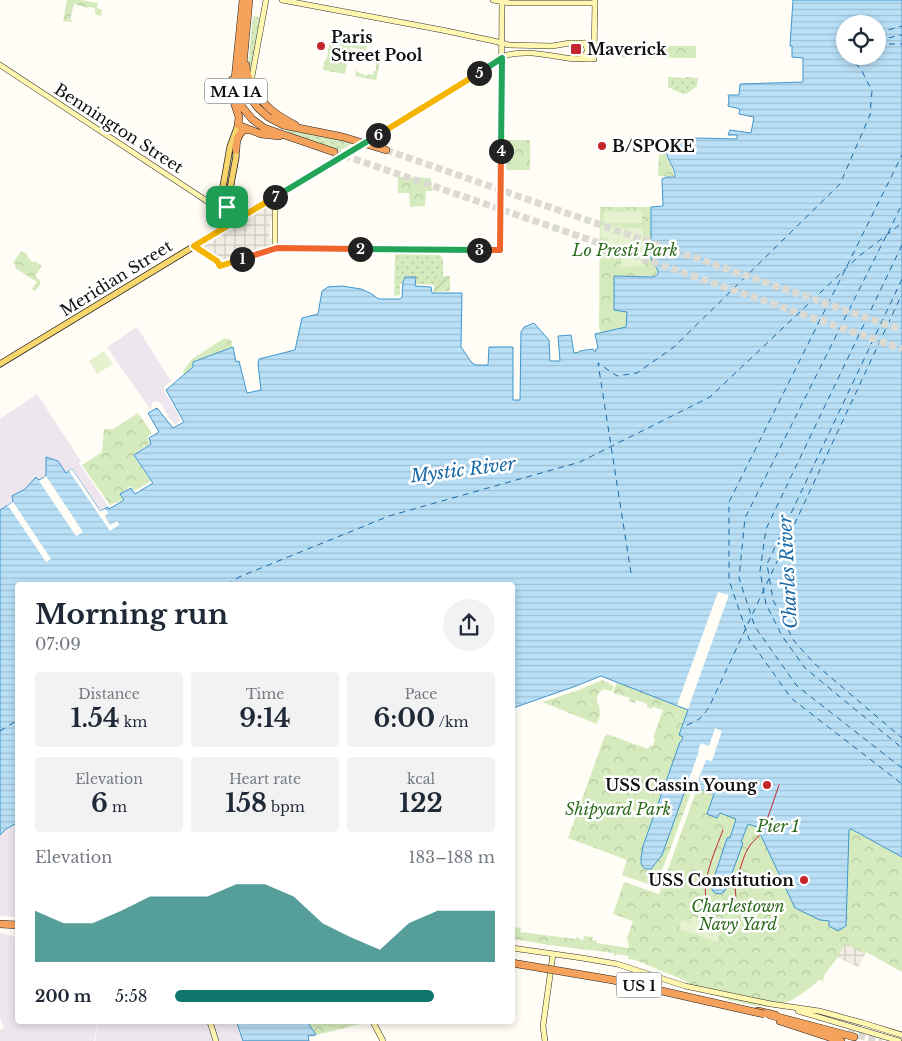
<!DOCTYPE html>
<html lang="en">
<head>
<meta charset="utf-8">
<style>
	:root { --surface:#fff; --page:#f2f2f3; --text:#1f2937; --muted:#747a83; --accent:#0f766e }
	body { margin:0; font-family:"Libre Baskerville",serif; background:var(--page); color:var(--text); height:100vh; display:flex; flex-direction:column; font-size:19px; white-space:nowrap }
	* { box-sizing:border-box; margin:0 }
	p { font-size:16px; color:var(--muted) }
	.icon { flex:none; width:28px; height:28px; fill:none; stroke:currentColor; stroke-width:2; stroke-linecap:round; stroke-linejoin:round }
	.map { position:relative; flex:1; overflow:hidden }
	.sheet { position:absolute; left:15px; top:582px; width:500px; height:442px; display:flex; flex-direction:column; background:var(--surface); border-radius:5px; box-shadow:0 2px 8px #0003 }
	.sheet>* { flex:none }
	.tools { position:absolute; left:836px; top:15px; display:grid; gap:10px }
	.tools a { display:grid; place-items:center; width:50px; height:50px; border-radius:50%; background:var(--surface); box-shadow:0 2px 8px #0003; font-size:25px }
	.pin { position:absolute; display:grid; place-items:center; width:42px; height:42px; color:#fff; margin:-21px; border-radius:10px; box-shadow:0 2px 8px #0006 }
	.km { position:absolute; width:25px; height:25px; margin:-12px; border-radius:50%; background:#222; color:#fff; font-size:14px; line-height:25px; text-align:center }
	.round { display:grid; place-items:center; flex:none; width:52px; height:52px; border-radius:26px; background:var(--page) }
	.headline { display:flex; align-items:center; justify-content:space-between; height:85px; padding:0 20px }
	h1 { font-size:28px; font-weight:800; line-height:38px }
	.stats { display:grid; grid-template-columns:repeat(3,1fr); gap:8px; height:85px; padding:5px 20px }
	.stats div { display:grid; align-content:center; border-radius:5px; background:var(--page); text-align:center }
	.stats b { font-size:25px; font-weight:800 }
	.stats small { font-size:14px; font-weight:400 }
	.stats p { font-size:14px }
	.chart { height:140px; padding:10px 20px }
	.chart p { display:flex; justify-content:space-between }
	.chart svg { width:100%; height:90px; margin-top:5px; fill:var(--accent); opacity:.7 }
	ul { padding:0 20px; list-style:none; font-size:16px }
	li { display:grid; grid-template-columns:80px 60px 1fr; align-items:center; height:38px }
	li i { height:12px; border-radius:6px; background:var(--accent) }
	.map>svg:first-child { display:block }
	.industrial { fill:#eee6ef }
	.grass { fill:url(#grass-dots) }
	.park { fill:url(#park-crowns) }
	.garden { fill:url(#garden-furrows) }
	.pitch { fill:#e6f2cf }
	.plaza { fill:url(#plaza-grid) }
	.water { fill:url(#water-rules); stroke:#3f96cf; fill-rule:evenodd }
	.pier { fill:#fffdf5 }
	.lines { fill:none; stroke-linecap:round; stroke-linejoin:round }
	.ferry { stroke:#1768a6; stroke-width:1; stroke-dasharray:6 5; stroke-linecap:butt }
	.highway-tunnel { stroke:#dbdad3; stroke-width:7; stroke-dasharray:7 3.5; stroke-linecap:butt }
	.secondary-casing { stroke:#333; stroke-width:6 }
	.primary-casing { stroke:#222; stroke-width:7 }
	.highway-casing { stroke:#222; stroke-width:8 }
	.secondary { stroke:#fff6b0; stroke-width:5 }
	.primary { stroke:#f9d66b; stroke-width:5.5 }
	.highway { stroke:#f5a25d; stroke-width:7 }
	.rail { stroke:#c4262e; stroke-width:1 }
	.secondary-bridge-casing { stroke:#333; stroke-width:6; stroke-linecap:butt }
	.highway-bridge-casing { stroke:#222; stroke-width:8; stroke-linecap:butt }
	.secondary-bridge { stroke:#fff6b0; stroke-width:5 }
	.highway-bridge { stroke:#f5a25d; stroke-width:7 }
	.split-1-casing { stroke:#fff; stroke-width:10 }
	.split-2-casing { stroke:#fff; stroke-width:10 }
	.split-3-casing { stroke:#fff; stroke-width:10 }
	.split-4-casing { stroke:#fff; stroke-width:10 }
	.split-5-casing { stroke:#fff; stroke-width:10 }
	.split-6-casing { stroke:#fff; stroke-width:10 }
	.split-7-casing { stroke:#fff; stroke-width:10 }
	.split-8-casing { stroke:#fff; stroke-width:10 }
	.split-1 { stroke:#f5b400; stroke-width:6 }
	.split-2 { stroke:#f0652b; stroke-width:6 }
	.split-3 { stroke:#22a559; stroke-width:6 }
	.split-4 { stroke:#f0652b; stroke-width:6 }
	.split-5 { stroke:#22a559; stroke-width:6 }
	.split-6 { stroke:#f5b400; stroke-width:6 }
	.split-7 { stroke:#22a559; stroke-width:6 }
	.split-8 { stroke:#f5b400; stroke-width:6 }
	.poi-dot { fill:#c4262e; stroke:#fff; stroke-width:2 }
	.labels { text-anchor:middle; dominant-baseline:central; stroke-width:5; stroke-linejoin:round; paint-order:stroke }
	.shield { fill:#fff; stroke:#585858; stroke-width:1 }
	.shield-label { font-size:15px; font-weight:bold; fill:#111 }
	.poi-label { font-size:16px; font-weight:bold; fill:#111; stroke:#fff; text-anchor:start }
	.street-label { font-size:16px; fill:#111; stroke:#fff }
	.park-label { font-size:16px; font-style:italic; fill:#2f6b1f; stroke:#fff }
	.water-label { font-size:18px; font-style:italic; fill:#1768a6; stroke:#fff }
</style>
</head>
<body>
<div class="map">
<svg width="902" height="1041" viewBox="0 0 902 1041">
	<defs>
		<pattern id="grass-dots" width="8" height="8" patternUnits="userSpaceOnUse" patternTransform="scale(1.25)"><rect width="8" height="8" fill="#d5ebbd"/><path d="M2 2h.1M6 6h.1" fill="none" stroke="#b6c8a1" stroke-width="1.8" stroke-linecap="round"/></pattern>
		<pattern id="park-crowns" width="20" height="18" patternUnits="userSpaceOnUse" patternTransform="scale(1.25)"><rect width="20" height="18" fill="#d5ebbd"/><path d="M2 6a3 3 0 1 1 6 0M12 15a3 3 0 1 1 6 0" fill="none" stroke="#b6c8a1"/></pattern>
		<pattern id="garden-furrows" width="10" height="10" patternUnits="userSpaceOnUse" patternTransform="scale(1.25)"><rect width="10" height="10" fill="#d5ebbd"/><path d="M-1 1l2-2M0 10L10 0M9 11l2-2" fill="none" stroke="#b6c8a1"/></pattern>
		<pattern id="plaza-grid" width="8" height="8" patternUnits="userSpaceOnUse" patternTransform="scale(1.25)"><rect width="8" height="8" fill="#f1ede2"/><path d="M0 4h8M4 0v8" fill="none" stroke="#cecac1"/></pattern>
		<pattern id="water-rules" width="6" height="5" patternUnits="userSpaceOnUse" patternTransform="scale(1.25)"><rect width="6" height="5" fill="#b9e0f7"/><path d="M0 2.5h6" fill="none" stroke="#9ebfd3"/></pattern>
	</defs>
	<rect width="100%" height="100%" fill="#fffdf5"/>
	<!-- industrial -->
	<path class="industrial" d="M137,327L171,381L164,387V391L179,416L180,420L178,423L175,424L169,418L161,403L157,401L152,403L151,410L150,409L107,347Z
		M37,394L81,461L79,463L108,506L100,512L72,469L66,473L46,457V476L39,481L36,477L25,489L22,490L13,502L0,510V419Z
		M17,823V917L0,916V835L6,829Z
		M0,933L17,937L18,1022L98,1023L94,1041H0V1030L4,1028L0,1018Z
		M99,1022L237,1023L243,1041H95Z"/>
	<!-- grass -->
	<path class="grass" d="M253,16L258,17L260,20L251,67H248Z
		M365,50L382,53L376,80L355,76L356,69H357V72L367,76L368,74L373,75L374,71H376V60L365,56V58L359,57L358,63H357L358,55L363,56Z
		M668,77L686,78V77C687,77 695,78 698,78L697,86L686,94L678,92L668,87Z
		M287,130L319,135L353,143L333,155V154L286,132Z
		M395,254L440,255L443,260V276H434V285L415,284L416,277L403,282V284H400V295L394,296Z"/>
	<!-- park -->
	<path class="park" d="M67,0H81L98,3L97,8L102,10L101,16L95,14V8L89,7L88,8L74,4L70,20L73,21L72,22L63,21Z
		M332,30L369,37L366,50L350,47L345,74L323,70L324,62L327,58Z
		M601,45L696,46V58L601,57Z
		M505,140H530V170H505Z
		M659,152H666C666,162 673,165 674,176H658Z
		M398,177L431,178L432,191H426L425,206L410,207L409,193H398Z
		M270,206L273,219H270L269,239H272V244C269,247 263,250 258,249L222,261L210,253L208,252L204,248L205,244L207,242H211L242,221H245C252,217 263,208 270,206Z
		M600,207H651V258L658,272L655,276H614L627,312L626,328L601,332L599,328Z
		M21,251L27,254V256L32,262H36L42,266L35,276L40,280V285L35,291L32,289L37,282L15,268L16,265L13,263Z
		M223,339H229L232,342V347L193,362V367L184,375L183,371L192,359Z
		M138,413L152,433L147,437L150,443L133,455L151,481L134,491L131,486L120,494L123,500L110,505L82,465L102,452L104,429H113Z
		M729,595L679,735L683,737L681,742L680,743L643,846L687,785L699,751L693,787L668,855L656,885L654,886L622,875L627,860L568,838L604,738L607,734L648,749L650,745L653,746L655,739L653,738L663,710L653,707L651,709L647,707V704L636,700L635,703L629,701L630,698L613,693L617,682L653,696Z
		M602,680L614,686L612,691L603,689C592,699 599,701 600,712C601,715 598,720 597,724L542,702L579,690Z
		M697,789L849,830L851,829L902,857V972L866,952L858,967L838,957L825,974L823,981L819,980C806,992 790,1004 773,1006C756,1009 721,998 705,991C698,988 692,984 685,981C668,973 651,967 635,960L628,959V956L617,954L616,956L614,955V953L549,945L513,939V927L521,928L520,932L576,939V937L580,938V940H583L584,936L593,937L592,940L597,941V943L629,948L627,938L633,921L613,914L624,882L659,894Z
		M308,1023H364L316,1035Z"/>
	<!-- garden -->
	<path class="garden" d="M434,276H450V291L434,292Z"/>
	<!-- pitch -->
	<path class="pitch" d="M642,211V223H604V212Z
		M601,226H621V228H643V266L621,267V248H608V238H601Z
		M104,351L113,364L97,374L89,361Z
		M692,916L715,924L712,931L720,934L717,942L679,929L682,920L689,923Z"/>
	<!-- plaza -->
	<path class="plaza" d="M270,206L273,209V219H270L269,239H272L273,242L269,247L260,249H258L222,261L210,253L206,251L204,248L205,244L207,242H211L242,221H245L263,210L266,207Z
		M845,943L865,954L858,967L838,956Z"/>
	<!-- water -->
	<path class="water" d="M793,0H902V857L851,829L849,830L846,926L838,931L829,926V921L820,920L795,908L757,827L748,824L741,842L743,843L727,887L724,892L720,894L715,893L712,890V884L727,838H730L736,819L720,813L717,818L707,814L714,794L687,785L662,855L651,869C636,870 642,856 643,846L680,742H681L683,737L679,735L688,710L601,676L576,686L513,708L512,585H18L17,823L6,829L0,835V510L13,502L12,496L25,489L36,477L39,480L46,476V457L58,461L66,473L72,469L100,511L108,507L109,509L124,500L120,494L131,488L135,494L153,483L134,455L151,444L149,438L159,432L148,413L157,408L173,428L184,422L166,390L193,367V362L233,347L236,362L239,361L247,393L261,390L258,364L259,359L295,350L302,318L318,314L322,291L328,287L342,286L361,289L370,293L379,299H400L402,297L403,282L405,277H416L415,286L431,287L432,293H462L461,347L472,363L476,365H488L489,347H513V400H520L521,332L524,327L534,323L549,340L550,361H560L558,336L571,335L574,353L579,352L580,351L593,349L594,351H596V349L598,348L595,334L626,327L627,312L614,310V276L652,277L656,276L658,274C659,268 652,264 651,258V207L663,206L662,179L666,177H675C675,170 672,167 669,160C666,154 666,149 666,142L668,141L691,142L695,138L737,139V135H728L730,130L751,133L754,117L739,114L740,109L728,106L729,99L728,95H739L740,84L803,82V58L792,57V46H790ZM845,24H878V56H845Z
		M237,1023H308L316,1035L308,1036L309,1041H243Z"/>
	<!-- pier -->
	<path class="pier" d="M72,469L100,511L105,509L108,513L105,516L110,525L117,521L119,525L110,531L69,471Z
		M46,476L83,532L76,536L39,481Z
		M13,502L51,559L46,562L9,507L7,506Z
		M718,592L729,595L688,709L677,705Z
		M715,728L722,731L712,761L706,760L695,788L687,785L699,751L698,750L701,743L709,746Z"/>
	<g class="lines">
		<!-- ferry -->
		<path class="ferry" d="M878,33L902,26
			M878,40L902,35
			M841,44L845,42
			M878,44H902
			M845,46L841,47L845,52
			M888,233L902,204
			M886,236L745,518L739,578L755,627L797,686L902,768
			M902,245L766,529L760,571L766,604L782,636L805,668L902,748
			M847,266L902,155
			M845,270L729,502V580L749,639L791,698L902,784
			M902,279L767,564L773,600L794,641L815,664L902,738
			M631,573L598,363L617,376L637,373L674,347L840,184L870,115L872,91L862,71L849,56
			M227,585L239,577L389,516L580,462L710,397L858,257L902,223
			M687,725C700,720 703,717 710,705L902,294
			M0,731L18,720"/>
		<!-- highway-tunnel -->
		<path class="highway-tunnel" d="M386,150L902,330
			M334,152L593,241L902,349
			M848,1033L882,1041"/>
		<defs>
			<path id="secondary" d="M282,0L442,30L494,41L509,45L552,46L570,43H594
				M493,0L510,3H595
				M581,58C588,54 589,49 584,43
				M0,65L213,205L218,207H227
				M251,82L266,0
				M368,141L507,55C526,50 547,55 566,58C576,59 585,59 594,59L595,0
				M270,200L275,209V248
				M234,222L359,146
				M194,246L217,261L220,266L277,248L500,250L502,0
				M512,948L582,958L617,964L685,986L771,1004L819,1011L863,1023L902,1035
				M798,1011L899,1041
				M210,1022L216,1041
				M373,1022L383,1041
				M545,1041L543,1026L553,954"/>
			<path id="primary" d="M228,225L221,212L220,204L230,147L238,125
				M0,364L234,222L227,211V205L236,157V150"/>
			<path id="highway" d="M243,0L235,79L237,94L242,107L252,119L264,128L334,152
				M249,0L242,76L246,91L257,107L268,117L283,125L343,137L386,150
				M246,65C246,74 249,80 253,87C264,107 276,115 295,125
				M232,80V96L239,117L238,125L261,134L279,136
				M236,150C236,142 237,135 244,130H251
				M0,924L18,925
				M758,1011L775,1015
				M770,1015L854,1037
				M780,1021L841,1041"/>
		</defs>
		<!-- secondary casing -->
		<use href="#secondary" class="secondary-casing"/>
		<!-- primary casing -->
		<use href="#primary" class="primary-casing"/>
		<!-- highway casing -->
		<use href="#highway" class="highway-casing"/>
		<!-- secondary -->
		<use href="#secondary" class="secondary"/>
		<!-- primary -->
		<use href="#primary" class="primary"/>
		<!-- highway -->
		<use href="#highway" class="highway"/>
		<!-- rail -->
		<path class="rail" d="M723,830C718,845 689,904 718,909C723,910 728,909 732,905C739,898 734,891 735,883C736,879 738,876 739,872C742,864 744,854 749,847C752,841 758,839 761,832C769,818 773,801 779,785"/>
		<defs>
			<path id="secondary-bridge" d="M359,146L368,141"/>
			<path id="highway-bridge" d="M512,963L613,980L764,1014"/>
		</defs>
		<!-- secondary-bridge casing -->
		<use href="#secondary-bridge" class="secondary-bridge-casing"/>
		<!-- highway-bridge casing -->
		<use href="#highway-bridge" class="highway-bridge-casing"/>
		<!-- secondary-bridge -->
		<use href="#secondary-bridge" class="secondary-bridge"/>
		<!-- highway-bridge -->
		<use href="#highway-bridge" class="highway-bridge"/>
	</g>
	<g class="lines">
		<defs>
			<path id="split-1" d="M227,207L228,213L234,222L194,246L217,261L220,266L242,259"/>
			<path id="split-2" d="M242,259L277,248L360,249"/>
			<path id="split-3" d="M360,249L479,250"/>
			<path id="split-4" d="M479,250H500L501,151"/>
			<path id="split-5" d="M479,73L502,58L501,151"/>
			<path id="split-6" d="M378,135L479,73"/>
			<path id="split-7" d="M275,197L378,135"/>
			<path id="split-8" d="M227,207H220L221,212L228,225L275,197"/>
		</defs>
		<!-- split-1 casing -->
		<use href="#split-1" class="split-1-casing"/>
		<!-- split-2 casing -->
		<use href="#split-2" class="split-2-casing"/>
		<!-- split-3 casing -->
		<use href="#split-3" class="split-3-casing"/>
		<!-- split-4 casing -->
		<use href="#split-4" class="split-4-casing"/>
		<!-- split-5 casing -->
		<use href="#split-5" class="split-5-casing"/>
		<!-- split-6 casing -->
		<use href="#split-6" class="split-6-casing"/>
		<!-- split-7 casing -->
		<use href="#split-7" class="split-7-casing"/>
		<!-- split-8 casing -->
		<use href="#split-8" class="split-8-casing"/>
		<!-- split-1 -->
		<use href="#split-1" class="split-1"/>
		<!-- split-2 -->
		<use href="#split-2" class="split-2"/>
		<!-- split-3 -->
		<use href="#split-3" class="split-3"/>
		<!-- split-4 -->
		<use href="#split-4" class="split-4"/>
		<!-- split-5 -->
		<use href="#split-5" class="split-5"/>
		<!-- split-6 -->
		<use href="#split-6" class="split-6"/>
		<!-- split-7 -->
		<use href="#split-7" class="split-7"/>
		<!-- split-8 -->
		<use href="#split-8" class="split-8"/>
	</g>
	<!-- markers -->
	<g class="poi-dot">
		<circle cx="321" cy="46" r="5"/>
		<rect x="570" y="43" width="12" height="12" rx="2.5"/>
		<circle cx="602" cy="146" r="5"/>
		<circle cx="767" cy="785" r="5"/>
		<circle cx="804" cy="880" r="5"/>
	</g>
	<g class="labels">
		<!-- shield labels -->
		<g class="shield">
			<rect x="205" y="78.5" width="62" height="25" rx="4"/>
			<rect x="616.5" y="972.5" width="45" height="25" rx="4"/>
		</g>
		<g class="shield-label">
			<text x="236" y="91">MA 1A</text>
			<text x="639" y="985">US 1</text>
		</g>
		<!-- poi labels -->
		<g class="poi-label">
			<text x="331" y="37">Paris<tspan x="331" dy="18">Street Pool</tspan></text>
			<text x="587" y="49">Maverick</text>
			<text x="612" y="146">B/SPOKE</text>
			<text x="757" y="785" text-anchor="end">USS Cassin Young</text>
			<text x="794" y="880" text-anchor="end">USS Constitution</text>
		</g>
		<!-- street labels -->
		<g class="street-label">
			<text transform="translate(119 128) rotate(33)">Bennington Street</text>
			<text transform="translate(116 278) rotate(-32)">Meridian Street</text>
		</g>
		<!-- park labels -->
		<g class="park-label">
			<text x="625" y="250">Lo Presti Park</text>
			<text x="618" y="809">Shipyard Park</text>
			<text x="778" y="826">Pier 1</text>
			<text x="738" y="906">Charlestown<tspan x="738" dy="18">Navy Yard</tspan></text>
		</g>
		<!-- water labels -->
		<g class="water-label">
			<text transform="translate(463 470) rotate(-7)">Mystic River</text>
			<text transform="translate(788 572) rotate(-93)">Charles River</text>
		</g>
	</g>
</svg>
<div class="tools">
<a><svg class="icon" aria-label="locate" viewBox="0 0 24 24"><circle cx="12" cy="12" r="6"/><path d="M12 2v4M12 18v4M2 12h4M18 12h4"/></svg></a>
</div>
<div class="pin" style="left:227px;top:207px;background:#1e9e55"><svg class="icon" aria-label="arrive" viewBox="0 0 24 24"><path d="M6 21V4h12l-3 4 3 4H6"/></svg></div>
<b class="km" style="left:242px;top:259px">1</b>
<b class="km" style="left:360px;top:249px">2</b>
<b class="km" style="left:479px;top:250px">3</b>
<b class="km" style="left:501px;top:151px">4</b>
<b class="km" style="left:479px;top:73px">5</b>
<b class="km" style="left:378px;top:135px">6</b>
<b class="km" style="left:275px;top:197px">7</b>
<section class="sheet">
<div class="headline"><div><h1>Morning run</h1><p>07:09</p></div><a class="round"><svg class="icon" aria-label="share" viewBox="0 0 24 24"><path d="M12 15V3M7 8l5-5 5 5M5 13v7h14v-7"/></svg></a></div>
<div class="stats">
<div><p>Distance</p><b>1.54<small> km</small></b></div>
<div><p>Time</p><b>9:14</b></div>
<div><p>Pace</p><b>6:00<small> /km</small></b></div>
</div>
<div class="stats">
<div><p>Elevation</p><b>6<small> m</small></b></div>
<div><p>Heart rate</p><b>158<small> bpm</small></b></div>
<div><p>kcal</p><b>122</b></div>
</div>
<div class="chart"><p><span>Elevation</span>183–188 m</p>
<svg viewBox="0 0 160 44" preserveAspectRatio="none"><path d="M0 44V19L10 25L20 25L30 19L40 12L50 12L60 12L70 6L80 6L90 12L100 25L110 32L120 38L130 25L140 19L150 19L160 19V44z"/></svg>
</div>
<ul>
<li><b>200 m</b>5:58<i style="width:81%"></i></li>
</ul>
</section>
</div>
</body>
</html>
